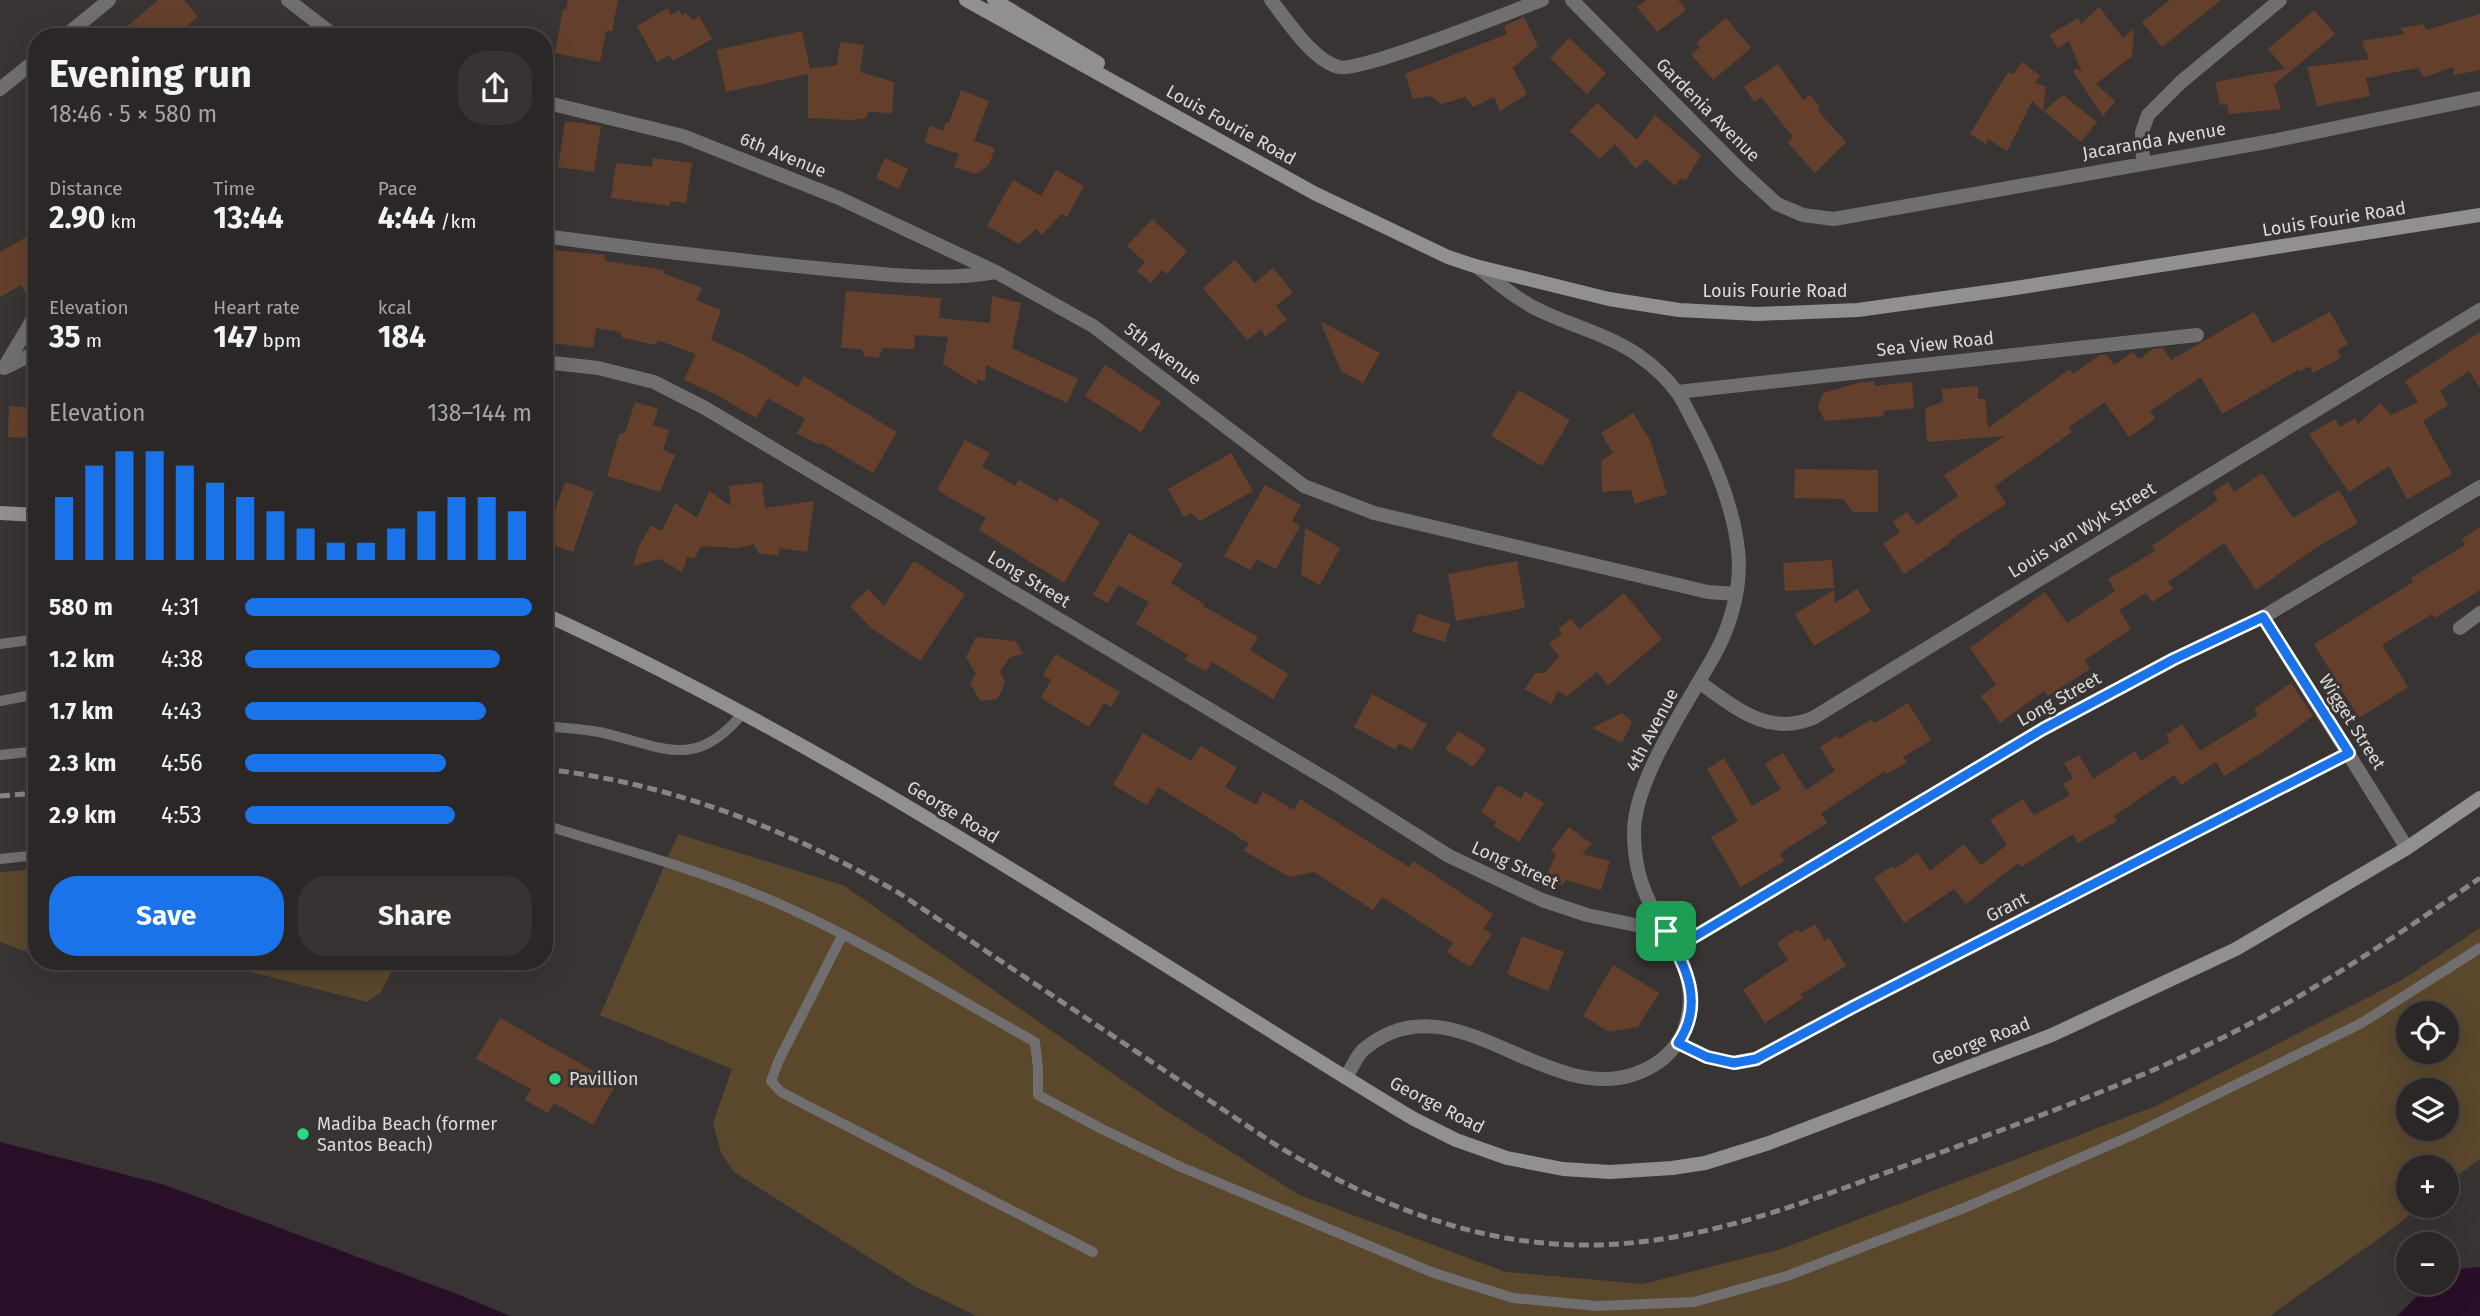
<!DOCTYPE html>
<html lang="en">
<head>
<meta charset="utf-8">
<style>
	:root { --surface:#2a2726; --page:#363332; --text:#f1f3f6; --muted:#a5a5a7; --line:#464443; --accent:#1a73e8 }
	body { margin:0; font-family:"Fira Sans",sans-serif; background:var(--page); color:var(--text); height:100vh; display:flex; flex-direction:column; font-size:26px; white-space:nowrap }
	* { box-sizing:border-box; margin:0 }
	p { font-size:23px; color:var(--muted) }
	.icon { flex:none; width:38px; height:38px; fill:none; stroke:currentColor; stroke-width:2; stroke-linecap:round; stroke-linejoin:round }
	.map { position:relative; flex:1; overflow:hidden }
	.details { position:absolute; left:28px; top:28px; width:525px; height:942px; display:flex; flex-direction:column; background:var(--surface); border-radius:28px; box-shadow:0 7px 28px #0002,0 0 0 2px var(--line) }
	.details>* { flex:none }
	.fabs { position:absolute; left:2396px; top:1001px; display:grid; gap:14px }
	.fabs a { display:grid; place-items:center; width:63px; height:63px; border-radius:50%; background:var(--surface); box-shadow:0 7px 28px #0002,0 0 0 2px var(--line); font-size:35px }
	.pin { position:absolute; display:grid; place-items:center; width:60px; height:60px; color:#fff; margin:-30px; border-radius:14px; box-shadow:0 4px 10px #0006 }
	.round { display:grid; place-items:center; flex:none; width:74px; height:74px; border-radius:28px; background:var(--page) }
	.summary { display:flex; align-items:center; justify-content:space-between; height:119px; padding:0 21px }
	h1 { font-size:38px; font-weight:700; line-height:52px }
	.figures { display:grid; grid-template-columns:repeat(3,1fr); gap:10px; height:119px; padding:7px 21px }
	.figures div { display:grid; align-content:center }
	.figures b { font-size:30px; font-weight:700 }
	.figures small { font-size:19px; font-weight:400 }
	.figures p { font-size:19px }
	.chart { height:196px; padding:14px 21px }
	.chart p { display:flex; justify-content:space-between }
	.chart svg { width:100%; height:126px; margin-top:7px; stroke:var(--accent); stroke-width:6 }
	.primary-button { display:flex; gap:14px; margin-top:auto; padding:14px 21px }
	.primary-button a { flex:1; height:80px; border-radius:28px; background:var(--accent); color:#fff; font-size:28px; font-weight:700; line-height:80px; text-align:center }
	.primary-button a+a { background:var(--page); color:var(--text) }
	ul { padding:0 21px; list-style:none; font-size:23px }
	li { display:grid; grid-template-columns:112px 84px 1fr; align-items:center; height:52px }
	li i { height:18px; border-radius:9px; background:var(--accent) }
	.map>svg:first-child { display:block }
	.green { fill:#5a472c; fill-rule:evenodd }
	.water { fill:#290e28 }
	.building { fill:#64402c }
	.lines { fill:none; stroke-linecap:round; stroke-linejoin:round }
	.lane { stroke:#716e6f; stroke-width:10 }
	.street { stroke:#716e6f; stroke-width:14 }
	.secondary { stroke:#928f90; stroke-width:14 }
	.rail { stroke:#878483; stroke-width:5; stroke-dasharray:10 5; stroke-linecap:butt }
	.route-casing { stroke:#fff; stroke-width:14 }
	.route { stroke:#1a73e8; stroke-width:9 }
	.poi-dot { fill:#2bd884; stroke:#383433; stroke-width:2.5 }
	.labels { text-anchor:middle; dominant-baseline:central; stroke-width:6; stroke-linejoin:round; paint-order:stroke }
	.street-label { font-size:18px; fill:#dddbda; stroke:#383433 }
	.poi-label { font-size:18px; fill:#dddbda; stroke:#383433; text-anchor:start }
</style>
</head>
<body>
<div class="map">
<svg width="2480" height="1316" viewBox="0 0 2480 1316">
	<rect width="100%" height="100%" fill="#383433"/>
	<!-- green -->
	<path class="green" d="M678,834L843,885L1165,1110L1299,1195L1506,1272L1643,1284L1781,1249L2158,1105L2400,981L2480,928V1159L2447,1183L2446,1167H2408V1206H2420C2372,1247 2320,1278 2270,1316H977L916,1287L734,1172L721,1153L713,1123L732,1069L600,1015ZM2408,1013H2446V1052H2408ZM2408,1090H2446V1129H2408Z
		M37,869V951H24L0,942V872Z
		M208,961H397L381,992L367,1002Z"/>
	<!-- water -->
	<path class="water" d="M0,1142L165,1185L462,1296L510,1316H0Z
		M2480,1267V1316H2397L2431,1283H2446L2447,1270Z"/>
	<!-- building -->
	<path class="building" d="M158,0H184L198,17L172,37H115Z
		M568,0H618L612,31H606L600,62L555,53L563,9L566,10Z
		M1647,0H1678L1686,10L1657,32L1637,7Z
		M2170,0H2221L2162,47L2142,22Z
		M2099,7L2123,38L2134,29L2132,56L2096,84L2115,101L2103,116L2073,71L2077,68L2082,73L2069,41L2058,48L2049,35L2078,18L2081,24Z
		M668,8L671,15L679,10L682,16L686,13L693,20L699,16L712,39L673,61L669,55L657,62L637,26Z
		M2314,10L2335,34L2274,85L2281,109L2229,114L2227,104L2220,105L2215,82L2285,69L2268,49Z
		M2480,14V70L2454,75L2453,67L2424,77L2418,68L2366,78L2370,96L2317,106L2307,67L2369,59L2362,41L2405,34L2400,28L2424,24L2426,30Z
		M1524,17L1538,46L1513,68L1527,94L1500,111L1494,97L1473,107L1466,97L1441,104L1431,96L1413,99L1405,74L1507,34L1504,26Z
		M1726,18L1751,48L1713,80L1691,54L1700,47L1696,43Z
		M802,31L810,69L837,65L840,42L864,45L860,72L894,82L892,113L868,112L866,118L850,120L808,118V74L726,92L717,50Z
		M1569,38L1606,73L1587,94L1550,58Z
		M2022,62L2040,76L2035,83L2046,86L2043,111L2032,101L2007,151L1988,139L1986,144L1970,134L2008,72L2014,74Z
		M1778,64L1803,100L1810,95L1820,107L1818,111L1846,142L1815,173L1788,143L1793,137L1761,97L1754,102L1744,87Z
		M961,90L989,101L974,141L995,148L989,165L976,174L954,167L959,154L924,142L930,126L943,131L946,122L949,123Z
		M2063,95L2097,122L2081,142L2044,111Z
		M1597,103L1637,140L1655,115L1701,155L1686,180L1681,178L1675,186L1646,159L1636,169L1615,144L1600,159L1570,131Z
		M565,121L601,126L594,172L558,167Z
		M653,158L692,163L686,203L670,201V206L611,198L616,163L652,167Z
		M885,158L908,169L899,189L876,178Z
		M1056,170L1084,186L1067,217L1061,214L1042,235L1036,229L1019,244L987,226L1013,180L1041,196Z
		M1152,219L1187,251L1167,274L1162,270L1151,283L1137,271L1145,262L1127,246Z
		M37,231V302L32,304L21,285L0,297V252Z
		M551,250L605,255V261L664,270L663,273L702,288L696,300L721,310L711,340L745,355L798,387L804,376L897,432L873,473L820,442L819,445L797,433L805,419L768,398L756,418L721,397L684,380L696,354L657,340L656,345L623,338L620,332L596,328L593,348L544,342V324L552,272H548Z
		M1235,260L1255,283L1273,268L1293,292L1276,306L1287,319L1265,337L1261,329L1247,340L1203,288Z
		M846,291L941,298L939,318L990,323L992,296L1021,303L1012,348L1078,379L1067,403L986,365L985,381L977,379V385L943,364L948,337L915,335L914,349L883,348L878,358L864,356L862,349L841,348Z
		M2254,312L2272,343L2330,312L2348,344L2337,350L2341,358L2313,373L2310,366L2299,372L2298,370L2222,414L2201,377L2150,411L2155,419L2129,437L2105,402L2069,427L2072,432L1995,486L2006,504L1950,540L1951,542L1904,574L1883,544L1900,532L1893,522L1907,512L1917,525L1958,496L1944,475L2005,436L1927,442L1925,408L1943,402L1942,389L1978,386V399H1985L1988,428L2070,369L2073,374L2100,355H2107L2114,365L2133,352L2139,359L2153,349L2163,348L2171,360Z
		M1320,321L1380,353L1363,383L1341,371Z
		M2480,332V388L2469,371L2440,391L2448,405L2423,421L2452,474L2407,499L2389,466L2349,492L2309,434L2335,419L2340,427L2355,418L2358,424L2380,403L2391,415L2418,402L2405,381Z
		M1105,365L1161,402L1141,432L1085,396Z
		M1874,381L1875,386L1912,382L1914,408L1884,411L1883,416L1825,421L1818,407L1823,393L1858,383Z
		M1519,390L1570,420L1542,466L1491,436Z
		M635,402L658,409L653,425L669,430L663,450L675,455L660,492L607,476L619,434L625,433Z
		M9,406L37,408V438L8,437Z
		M1633,413L1650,440L1667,494L1635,504L1631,490L1602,492L1601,461L1613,453L1601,433Z
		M965,440L990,453L982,467L1015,486L1018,479L1057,502L1060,497L1100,522L1064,583L979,530L986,518L937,490Z
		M1231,453L1253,491L1200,521L1191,513L1184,517L1168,489Z
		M1795,469L1878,470V512H1853L1843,499L1794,498Z
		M2262,473L2293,518L2339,490L2358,523L2314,549L2256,590L2224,543L2168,582L2173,589L2152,602L2146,593L2119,610L2131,629L2085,660L2090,669L2048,696L2044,691L2000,723L1981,696L1996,685L1970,648L2045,592L2067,623L2115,591L2108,579L2155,551L2152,546L2218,500L2213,492L2228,482L2234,492Z
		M565,482L594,492L573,552L544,542Z
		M762,482L765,508L814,501L807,552L780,548L778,556L758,553L754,544L739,548L701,546L694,559L687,557L682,572L660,559L633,566L639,546L651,526L662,531L675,503L697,518L709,491L731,506L729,486Z
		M1265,485L1301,505L1292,521L1300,526L1276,569L1257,559L1250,570L1224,556Z
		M2480,527V590L2435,618L2432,614L2382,645L2408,687L2359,718L2314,644L2413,582L2411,578L2465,545L2462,539Z
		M1305,528L1340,548L1320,585L1301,575Z
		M1129,533L1183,564L1171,583L1204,604L1203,606L1258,637L1250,650L1288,674L1273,699L1212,662L1206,671L1185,660L1188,655L1136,624L1149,602L1118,585L1108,603L1093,595Z
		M1832,560L1834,588L1785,591L1783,563Z
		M914,561L965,594L920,661L871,628L850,606L868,589L884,606Z
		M1517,561L1525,608L1456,621L1448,574Z
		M1857,589L1871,611L1814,646L1795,614L1834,590L1835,603Z
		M1624,593L1662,639L1608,685L1597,672L1567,696L1558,691L1551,704L1525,689L1535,673H1545L1559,656L1549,644L1562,634L1558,629L1571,619L1580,629Z
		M1418,614L1450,624L1445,642L1412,632Z
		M976,637L1015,641L1024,654L1010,657L1000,672L1005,682L998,699L980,701L970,683L976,674L966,657Z
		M1056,654L1120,692L1111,707L1104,703L1089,727L1041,698L1051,680L1043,675Z
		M2291,683L2313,716L2266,750L2224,776L2216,762L2181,785L2174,775L2114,816L2117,821L2078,843L2073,834L2021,867L2018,863L1966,904L1954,889L1904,923L1874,878L1892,866L1894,869L1918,853L1930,871L1964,844L1981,865L2007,845L1990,820L2023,799L2034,815L2070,795L2063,784L2073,778L2064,763L2079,755L2093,779L2135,751L2141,761L2170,742L2166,735L2182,724L2200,751L2258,715L2254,709Z
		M1372,694L1427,724L1412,750L1399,743L1396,750L1354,727Z
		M1908,703L1931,740L1903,757L1907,762L1887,774L1885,771L1821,813L1827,823L1780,853L1784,861L1741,887L1711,837L1738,821L1707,769L1724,758L1752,806L1781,789L1765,764L1783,753L1806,790L1835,771L1820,747L1837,736L1839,739L1870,720L1875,723Z
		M1622,713L1632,722L1622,743L1592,728Z
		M1458,731L1486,749L1473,767L1445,749Z
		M1143,733L1191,761L1201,746L1237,768L1225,787L1256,805L1263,792L1294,810L1300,799L1409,867L1413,861L1493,914L1483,929L1492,934L1470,967L1447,952L1453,943L1382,897L1373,910L1314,872L1290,877L1244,851L1249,843L1237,837L1238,836L1158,787L1147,805L1113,785Z
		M1498,785L1521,799L1525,791L1544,803L1519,842L1494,826L1496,822L1481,812Z
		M1569,827L1592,844L1582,854L1610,861L1601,890L1566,880L1562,886L1547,875L1556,854L1551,851Z
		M1815,924L1825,941L1829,938L1846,966L1800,995L1803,998L1765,1023L1743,990L1788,960L1777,943L1798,929L1800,933Z
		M1522,936L1564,952L1548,991L1507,974Z
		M1613,965L1659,993L1638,1027L1609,1032L1583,1016Z
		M500,1018L616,1084L593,1125L554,1103L548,1113L525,1100L531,1089L476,1059Z"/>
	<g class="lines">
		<!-- lane -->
		<path class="lane" d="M0,644L37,639
			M0,701L37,694
			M544,726C562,728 581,729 599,732C660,745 694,773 742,714
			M0,755L37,751
			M544,825C622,849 707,872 782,905C869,944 951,995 1035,1042L1038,1069V1095L1102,1129L1181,1167L1434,1273L1513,1298L1597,1306L1694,1302L1787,1276L1964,1208L2135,1134L2360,1024L2480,948
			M0,859L37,855
			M843,934L779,1060L771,1081L781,1092L804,1104L1093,1252"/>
		<!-- street -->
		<path class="street" d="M288,0L336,37
			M1271,0C1287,20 1313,61 1339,67C1362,72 1510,12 1542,0
			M1572,0L1740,170L1777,204L1803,215L1834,219L2272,141L2480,98
			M64,37L109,0
			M0,89L37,59
			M544,102L683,136L839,198L996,272L1093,326L1304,486L1374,513L1708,592L1736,594
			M2143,162L2142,132L2148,115L2181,82L2280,0
			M544,236C638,249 732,260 826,269C883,274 940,282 996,272
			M544,362L598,368L654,382L705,408L1338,786L1449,856L1542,900L1587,915L1694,937L2043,729L2174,659L2263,617L2480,487
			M4,368L37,312
			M4,368L37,352
			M1677,392L2197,335
			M2263,617L2407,848
			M2460,628L2480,613
			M1699,682C1735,707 1767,737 1813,718L2480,310
			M1678,1043L1707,1057L1734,1063L1756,1059L1852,1007L2349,753
			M1346,1078C1351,1069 1356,1057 1363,1050C1450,975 1540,1103 1632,1075C1650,1069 1664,1061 1675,1046C1684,1035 1687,1024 1689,1010C1695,966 1667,939 1649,901C1638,879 1634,855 1634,831C1635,777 1690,700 1716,652C1732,622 1742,584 1738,550C1733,504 1714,460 1692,419C1687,410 1683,399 1676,391C1666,377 1652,365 1638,355C1609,335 1572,326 1541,311C1517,300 1497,282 1476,266"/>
		<!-- secondary -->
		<path class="secondary" d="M966,0L1314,193L1448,257L1475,266L1609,299L1679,310L1757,314L1858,310L2009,289L2480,215
			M994,0L1098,63
			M0,513L37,515
			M544,614C850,753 1127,946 1414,1119L1456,1140L1507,1158L1563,1169L1610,1172L1672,1168L1705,1163L1769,1143L2052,1035L2236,949L2407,848L2480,798"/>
		<!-- rail -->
		<path class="rail" d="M544,769C672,783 789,830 899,893L1276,1145C1368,1201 1468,1243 1578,1245C1694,1247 1800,1204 1907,1165C2014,1125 2122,1088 2224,1037C2314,992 2398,935 2480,878
			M0,796L37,793"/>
	</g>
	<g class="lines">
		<defs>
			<path id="route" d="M2263,617L2349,753L1853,1007L1756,1059L1734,1063L1707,1057L1678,1043C1705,1003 1686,968 1666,931L1694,937L2043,729L2174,659Z"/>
		</defs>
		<!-- route casing -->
		<use href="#route" class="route-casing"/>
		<!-- route -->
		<use href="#route" class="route"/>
	</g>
	<!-- markers -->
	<g class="poi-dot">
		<circle cx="555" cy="1079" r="7"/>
		<circle cx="303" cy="1134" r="7"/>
	</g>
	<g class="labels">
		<!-- street labels -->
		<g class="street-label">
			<text transform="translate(1708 110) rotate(45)">Gardenia Avenue</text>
			<text transform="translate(1231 125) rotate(29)">Louis Fourie Road</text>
			<text transform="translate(2154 141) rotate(-10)">Jacaranda Avenue</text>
			<text transform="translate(783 155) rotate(22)">6th Avenue</text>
			<text transform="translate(2334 219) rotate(-9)">Louis Fourie Road</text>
			<text x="1775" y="291">Louis Fourie Road</text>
			<text transform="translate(1935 344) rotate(-6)">Sea View Road</text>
			<text transform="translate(1163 354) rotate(37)">5th Avenue</text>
			<text transform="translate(2082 530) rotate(-31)">Louis van Wyk Street</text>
			<text transform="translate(1029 579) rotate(31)">Long Street</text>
			<text transform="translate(2059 699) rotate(-29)">Long Street</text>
			<text transform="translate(2352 722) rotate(58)">Wigget Street</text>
			<text transform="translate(1652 730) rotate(-62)">4th Avenue</text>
			<text transform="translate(953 812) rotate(31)">George Road</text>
			<text transform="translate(1515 865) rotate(24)">Long Street</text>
			<text transform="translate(2007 907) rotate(-27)">Grant</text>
			<text transform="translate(1981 1041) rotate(-21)">George Road</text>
			<text transform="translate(1437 1105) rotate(27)">George Road</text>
		</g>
		<!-- poi labels -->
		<g class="poi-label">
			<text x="569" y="1079">Pavillion</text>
			<text x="317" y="1124">Madiba Beach (former<tspan x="317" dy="21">Santos Beach)</tspan></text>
		</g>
	</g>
</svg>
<div class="fabs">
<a><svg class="icon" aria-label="locate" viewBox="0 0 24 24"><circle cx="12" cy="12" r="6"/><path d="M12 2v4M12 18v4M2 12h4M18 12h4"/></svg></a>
<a><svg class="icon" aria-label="layers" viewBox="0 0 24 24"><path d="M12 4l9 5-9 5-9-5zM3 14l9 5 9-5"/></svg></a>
<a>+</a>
<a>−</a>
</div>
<div class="pin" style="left:1666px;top:931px;background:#1e9e55"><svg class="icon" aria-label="arrive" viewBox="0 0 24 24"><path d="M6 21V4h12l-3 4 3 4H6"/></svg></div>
<section class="details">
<div class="summary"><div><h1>Evening run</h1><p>18:46 · 5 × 580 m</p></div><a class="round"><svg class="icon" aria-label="share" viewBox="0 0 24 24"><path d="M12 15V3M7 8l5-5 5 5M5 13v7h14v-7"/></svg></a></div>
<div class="figures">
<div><p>Distance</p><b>2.90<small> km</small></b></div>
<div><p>Time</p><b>13:44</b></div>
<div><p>Pace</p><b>4:44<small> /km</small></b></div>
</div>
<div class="figures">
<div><p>Elevation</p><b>35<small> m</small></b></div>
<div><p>Heart rate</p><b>147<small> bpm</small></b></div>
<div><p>kcal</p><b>184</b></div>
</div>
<div class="chart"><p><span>Elevation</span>138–144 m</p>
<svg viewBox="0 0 160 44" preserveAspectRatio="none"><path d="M5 44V22M15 44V11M25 44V6M35 44V6M45 44V11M55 44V17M65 44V22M75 44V27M85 44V33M95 44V38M105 44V38M115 44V33M125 44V27M135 44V22M145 44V22M155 44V27"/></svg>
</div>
<ul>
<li><b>580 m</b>4:31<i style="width:100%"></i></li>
<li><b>1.2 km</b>4:38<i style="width:89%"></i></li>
<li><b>1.7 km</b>4:43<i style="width:84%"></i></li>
<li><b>2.3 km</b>4:56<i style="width:70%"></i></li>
<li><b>2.9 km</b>4:53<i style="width:73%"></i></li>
</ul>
<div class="primary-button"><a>Save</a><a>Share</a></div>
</section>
</div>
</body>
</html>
